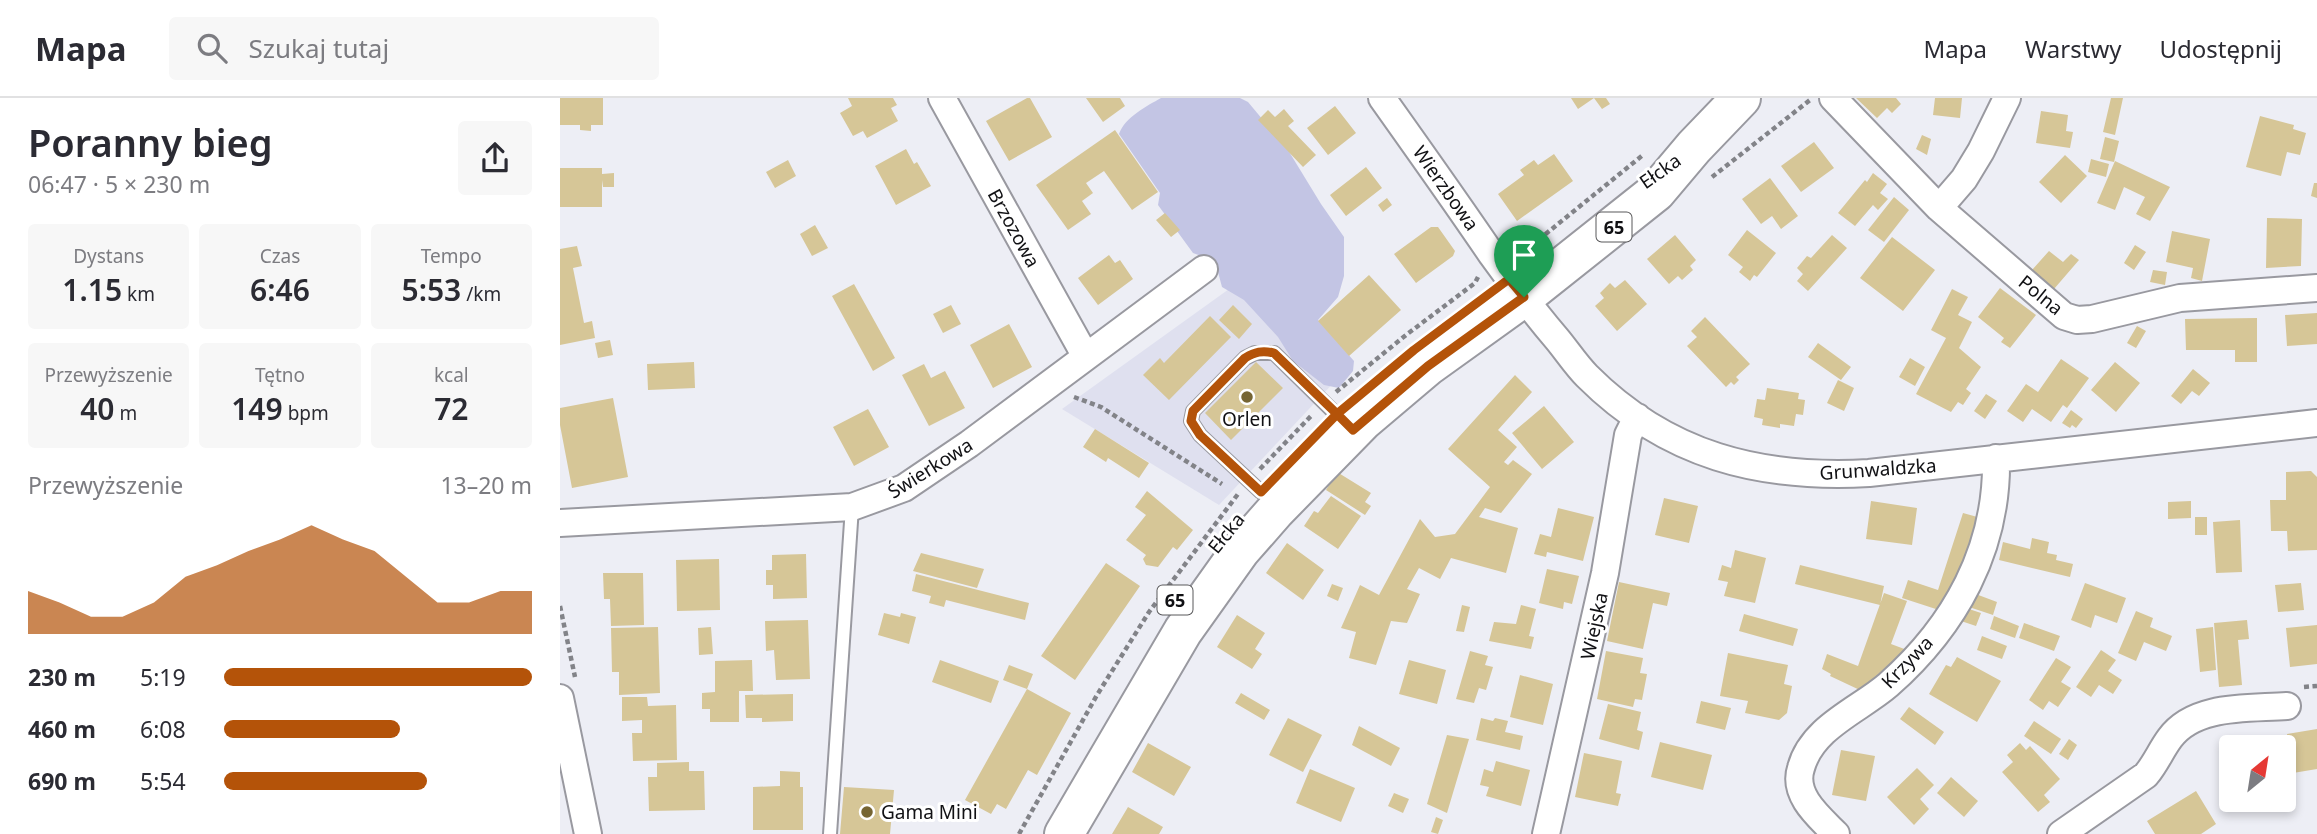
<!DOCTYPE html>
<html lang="pl">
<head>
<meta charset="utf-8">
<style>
	:root { --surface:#fff; --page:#f7f7f7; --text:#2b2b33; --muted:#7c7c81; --line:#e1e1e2; --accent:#b45309 }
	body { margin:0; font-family:"Noto Sans",sans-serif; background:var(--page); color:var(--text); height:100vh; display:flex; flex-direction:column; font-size:26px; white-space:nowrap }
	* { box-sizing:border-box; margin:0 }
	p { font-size:23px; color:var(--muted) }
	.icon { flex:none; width:38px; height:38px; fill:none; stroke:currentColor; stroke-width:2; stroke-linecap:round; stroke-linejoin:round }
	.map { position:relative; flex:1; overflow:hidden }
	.panel { display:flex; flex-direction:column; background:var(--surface); width:560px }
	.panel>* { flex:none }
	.needle { width:46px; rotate:30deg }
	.tools { position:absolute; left:1659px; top:637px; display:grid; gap:14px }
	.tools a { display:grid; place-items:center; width:77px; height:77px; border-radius:7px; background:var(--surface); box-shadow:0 4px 10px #0003; font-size:35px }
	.pin { position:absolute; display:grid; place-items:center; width:60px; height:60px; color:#fff; margin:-72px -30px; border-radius:50% 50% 50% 0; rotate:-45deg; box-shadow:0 0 7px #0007 }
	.pin .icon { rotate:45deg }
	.round { display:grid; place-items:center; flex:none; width:74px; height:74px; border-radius:7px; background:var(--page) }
	.overview { display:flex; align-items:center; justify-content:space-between; height:119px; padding:0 28px }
	h1 { font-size:38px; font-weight:600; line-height:52px }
	.figures { display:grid; grid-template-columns:repeat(3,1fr); gap:10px; height:119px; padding:7px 28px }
	.figures div { display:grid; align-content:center; border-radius:7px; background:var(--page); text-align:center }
	.figures b { font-size:30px; font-weight:600 }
	.figures small { font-size:19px; font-weight:400 }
	.figures p { font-size:19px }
	.chart { height:196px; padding:14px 28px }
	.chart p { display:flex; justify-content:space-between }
	.chart svg { width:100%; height:126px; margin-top:7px; fill:var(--accent); opacity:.7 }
	ul { padding:0 28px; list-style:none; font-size:23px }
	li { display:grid; grid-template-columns:112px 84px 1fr; align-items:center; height:52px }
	li i { height:18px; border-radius:9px; background:var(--accent) }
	header { display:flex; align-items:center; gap:42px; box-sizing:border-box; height:98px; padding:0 35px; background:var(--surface); border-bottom:2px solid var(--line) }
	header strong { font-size:33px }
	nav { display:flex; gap:38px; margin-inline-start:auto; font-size:24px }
	.search { width:490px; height:63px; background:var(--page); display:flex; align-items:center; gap:18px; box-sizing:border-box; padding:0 24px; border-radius:7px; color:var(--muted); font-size:26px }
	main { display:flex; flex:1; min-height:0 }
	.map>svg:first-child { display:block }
	.built { fill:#dfe0ef }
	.green { fill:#c3c5e4 }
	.building { fill:#d6c697 }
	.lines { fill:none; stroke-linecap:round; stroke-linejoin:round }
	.lane-casing { stroke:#9999a0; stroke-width:16 }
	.street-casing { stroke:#9999a0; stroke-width:30 }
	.primary-casing { stroke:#9999a0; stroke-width:42 }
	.path { stroke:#828388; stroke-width:4.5; stroke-dasharray:5 3.5; stroke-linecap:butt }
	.lane { stroke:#fff; stroke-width:12 }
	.street { stroke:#fff; stroke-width:26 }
	.primary { stroke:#fff; stroke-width:38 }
	.route-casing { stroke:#fff; stroke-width:14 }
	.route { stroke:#b45309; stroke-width:9 }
	.poi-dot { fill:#766533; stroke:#fff; stroke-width:2.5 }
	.labels { text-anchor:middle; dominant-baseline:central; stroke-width:6; stroke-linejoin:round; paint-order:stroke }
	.shield { fill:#fff; stroke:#58585a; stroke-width:2 }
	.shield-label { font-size:18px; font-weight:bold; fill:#111114 }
	.street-label { font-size:19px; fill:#111114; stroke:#fff }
	.poi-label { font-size:19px; fill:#111114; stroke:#fff }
</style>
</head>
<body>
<header>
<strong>Mapa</strong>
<div class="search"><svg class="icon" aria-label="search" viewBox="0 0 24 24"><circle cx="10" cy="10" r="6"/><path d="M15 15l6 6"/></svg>Szukaj tutaj</div>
<nav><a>Mapa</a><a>Warstwy</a><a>Udostępnij</a></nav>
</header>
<main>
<section class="panel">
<div class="overview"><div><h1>Poranny bieg</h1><p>06:47 · 5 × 230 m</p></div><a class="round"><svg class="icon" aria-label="share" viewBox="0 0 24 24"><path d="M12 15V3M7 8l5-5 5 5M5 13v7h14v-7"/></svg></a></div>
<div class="figures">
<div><p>Dystans</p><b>1.15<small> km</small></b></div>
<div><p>Czas</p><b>6:46</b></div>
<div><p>Tempo</p><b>5:53<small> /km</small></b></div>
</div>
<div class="figures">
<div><p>Przewyższenie</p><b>40<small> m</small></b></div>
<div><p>Tętno</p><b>149<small> bpm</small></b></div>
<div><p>kcal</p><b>72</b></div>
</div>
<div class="chart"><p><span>Przewyższenie</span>13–20 m</p>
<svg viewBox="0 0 160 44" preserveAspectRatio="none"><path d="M0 44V29L10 33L20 38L30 38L40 33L50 24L60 20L70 15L80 11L90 6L100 11L110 15L120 24L130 33L140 33L150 29L160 29V44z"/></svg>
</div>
<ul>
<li><b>230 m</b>5:19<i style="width:100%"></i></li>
<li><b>460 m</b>6:08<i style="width:57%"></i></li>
<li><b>690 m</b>5:54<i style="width:66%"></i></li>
</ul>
</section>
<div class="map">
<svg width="1757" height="736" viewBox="0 0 1757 736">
	<rect width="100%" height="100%" fill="#edeef5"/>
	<!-- built -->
	<path class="built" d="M676,186L778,280L659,407L502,311Z"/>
	<!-- green -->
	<path class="green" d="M601,0H680L688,4L728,52L761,106L784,139V178L778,199L758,222L794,263L793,273L779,290L764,287L733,263L718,239L684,202L662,189L655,163L633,155L598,107L600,95L559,36C565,19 587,8 601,0Z"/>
	<!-- building -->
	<path class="building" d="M0,0H43V27H31V33L20,32V27H0Z
		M288,0H333L337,7L331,10L338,23L307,40L303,33L293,38L280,15L292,8Z
		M467,0H470L492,39L449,63L426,23Z
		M526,0H560L565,8L543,24Z
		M1011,0H1034L1018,11Z
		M1034,0H1046L1050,6L1042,11Z
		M1296,0H1336L1341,6L1332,15L1327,10L1317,20Z
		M1375,0H1402L1400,20L1373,17Z
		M1551,0H1563L1555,37L1543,34Z
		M775,8L796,35L768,57L747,30Z
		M724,11L734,23L728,28L756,57L743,69L698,22L708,12L715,19Z
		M1481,13L1508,17L1506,33L1513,34L1510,50L1476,45Z
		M1700,18L1734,27L1733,31L1746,35L1740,57L1727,54L1721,78L1686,69Z
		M555,32L598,94L572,112L544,73L526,85L533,95L522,103L531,116L508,132L476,87Z
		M1362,37L1371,41L1367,57L1356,51Z
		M1545,39L1559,43L1554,64L1540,61Z
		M1254,44L1274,70L1241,94L1221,68Z
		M346,51L354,66L357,64L371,88L336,107L315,68Z
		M994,56L1013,83L957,123L938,96L964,77L960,72L974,62L978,67Z
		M1505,57L1527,78L1501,105L1479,84Z
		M1531,61L1549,66L1546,79L1528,74Z
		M228,62L236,78L215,90L206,74Z
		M1555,63L1610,89L1590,123L1576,116L1585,99L1564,89L1555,112L1537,105Z
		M806,69L822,90L786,118L770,97Z
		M0,70H42V76L54,75V89H43L42,82V109H0Z
		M1313,75L1327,86L1320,95L1328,101L1318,112L1313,107L1295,128L1278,115L1305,82L1307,84Z
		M1210,80L1238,118L1221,131L1212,118L1201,126L1182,101Z
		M1754,85H1757V100L1751,98Z
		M1334,99L1349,112L1324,144L1308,132Z
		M827,100L832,107L823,114L818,107Z
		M605,115L620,132L611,139L596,122Z
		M1707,120L1742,121L1741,168L1706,170Z
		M255,127L268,150L252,158L240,136Z
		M871,129H878L895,153L893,158L856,185L834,156Z
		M1187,132L1216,155L1197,179L1194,177L1190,183L1179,174L1183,169L1168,157Z
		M1612,133L1650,141L1642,183L1631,180L1633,170L1606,164Z
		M1115,137L1136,162L1130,168L1133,172L1122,182L1118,178L1109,186L1087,161Z
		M1272,137L1287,150L1248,193L1237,183L1243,176L1237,170L1247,158L1251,160Z
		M1332,139L1375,172L1343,213L1300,180Z
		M1575,147L1586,154L1574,172L1564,165Z
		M17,148L22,168L13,170L24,225L32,223L35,240L0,247V151Z
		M1489,153L1503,164L1511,156L1519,162L1494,191L1486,185L1482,189L1474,183L1478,178L1472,172Z
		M549,157L555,165L560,162L573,181L538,207L518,180Z
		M1593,172L1607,174L1605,187L1590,184Z
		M809,177L841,212L789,258L758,223Z
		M1065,182L1087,206L1057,233L1035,208L1044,200L1040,195L1050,185L1055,190Z
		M294,186L335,260L313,273L272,198Z
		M1440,190L1476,217L1450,250L1441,244L1444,240L1418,219Z
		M1392,191L1408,199L1398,217L1412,224L1399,250L1421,269L1406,291L1411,295L1403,307L1398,304L1391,314L1356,296L1386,240L1371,232Z
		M391,207L401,226L383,235L373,216Z
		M673,207L692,226L679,241L659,222Z
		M1757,215V246L1727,248L1725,217Z
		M650,218L671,239L609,302L583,277L600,260L604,265Z
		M1145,219L1190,266L1176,279L1179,282L1174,287L1171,284L1166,289L1127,248L1137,239L1131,233Z
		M1697,220V264H1675V252H1626L1625,221Z
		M449,226L472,269L433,290L410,247Z
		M1577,228L1586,233L1576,250L1567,245Z
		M50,242L53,257L38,260L35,245Z
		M1258,245L1291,269L1281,282L1248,259Z
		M1350,260L1365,269L1355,288L1339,279Z
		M1501,261L1529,280L1507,310L1503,307L1491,324L1472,311L1463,324L1447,313L1466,286L1478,294Z
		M134,264L135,290L88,292L87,266Z
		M696,264L723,290L671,342L645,315Z
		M1555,264L1580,285L1556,314L1531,292Z
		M364,266L371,280L385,273L405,310L369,328L342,277Z
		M1633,271L1650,285L1639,298L1632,293L1621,306L1611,298Z
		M955,277L972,294L938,332L957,349L944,364L948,367L953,362L972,376L941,415L925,410L919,419L958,430L946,475L891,460L880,481L859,470L847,491L860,496L847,525L831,523L816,567L789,560L796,534L781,530L800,487L819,497L860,421L875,439L895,436L930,389L888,351Z
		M1278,282L1294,290L1284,313L1267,305Z
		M1207,290L1239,295L1238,301L1245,302L1243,317L1236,316L1234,328L1220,326V330L1202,327L1203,321L1194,319L1197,301L1205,302Z
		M1426,296L1437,303L1425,321L1414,313Z
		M53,300L68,379L12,390L0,327V310Z
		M984,308L1014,344L982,371L952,335Z
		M308,311L329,349L294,368L273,329Z
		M1511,312L1523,321L1516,330L1512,327L1510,330L1502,325Z
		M535,331L589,365L579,380L548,360L546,364L523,349Z
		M1751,373L1757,379V452L1728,453L1727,433H1711L1710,402H1726V374Z
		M777,374L811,395L805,404L811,408L805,417L766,392Z
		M587,393L633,432L617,452L613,449L598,469L586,467L583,461L586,457L566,442L586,417L575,409Z
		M771,398L801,418L778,451L744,428L754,413L758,415Z
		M1104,400L1138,408L1129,445L1095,437Z
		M1311,403L1357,410L1352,447L1306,441Z
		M1631,403V420L1608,421V404Z
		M998,410L1034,419L1023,463L987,454L986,459L974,456L980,436L991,439Z
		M1403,415L1421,420L1382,513L1342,500L1348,482L1378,492Z
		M1635,419H1647V437H1635Z
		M1680,422L1682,474L1656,475L1653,424Z
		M1472,440L1489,444L1487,455L1497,457L1496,462L1513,466L1510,479L1439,462L1443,444L1470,451Z
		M727,445L764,472L743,502L706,475Z
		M1175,452L1206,460L1195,505L1164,498L1168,484L1158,482L1162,467L1171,470Z
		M361,455L424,471L417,490L353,473Z
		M246,456L247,500L213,501V487H206V472H212V457Z
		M159,461L160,512L117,513L116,462Z
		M546,465L580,488L515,582L481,558Z
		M1240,467L1324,488L1320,507L1235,486Z
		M987,471L1019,478L1012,506L1004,504L1003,511L979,505Z
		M43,475H83L84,527L51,528L50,501H44Z
		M356,476L469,505L465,522L386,502L384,509L369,505L371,498L352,493Z
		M1059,484L1110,495L1107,508L1093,505L1083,551L1047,543Z
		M1525,485L1566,500L1557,525L1535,517L1531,530L1511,522Z
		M1741,485L1744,512L1718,514L1715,487Z
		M772,486L783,490L778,503L767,498Z
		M1324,495L1347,503L1331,546L1347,552L1304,594L1270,578L1271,576L1262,571L1267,556L1298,568Z
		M1413,495L1437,504L1433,517L1409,509Z
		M902,507L910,509L904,534L896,533Z
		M961,507L976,511L969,538L974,539L971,551L929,543L934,524L956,526Z
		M1406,510L1421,515L1416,528L1401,523Z
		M1576,513L1593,520L1590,529L1612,538L1606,553L1584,544L1576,563L1558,555Z
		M324,515L340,519L341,515L356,519L349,546L318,537Z
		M1184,516L1238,531L1233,548L1179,533Z
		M677,517L705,535L695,551L702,556L692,571L657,549Z
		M1434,518L1459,528L1455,540L1430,531Z
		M248,522L250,581L216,582L214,552L206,553L205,523Z
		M1687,522L1689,541L1678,542L1682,587L1659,589L1654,525Z
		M1464,525L1500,538L1494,553L1459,540Z
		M1757,527V566L1730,569L1726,530Z
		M98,529L100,595L59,597V574H52L51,530Z
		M151,529L153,556L139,557L138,530Z
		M1653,529L1656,572L1640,574L1636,531Z
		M1422,538L1447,548L1442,561L1417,552Z
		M1541,552L1556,562L1548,573L1562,582L1553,596L1539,587L1531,599L1516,589Z
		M910,553L928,558L925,567L933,569L926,592L919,590L914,605L896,601Z
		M1046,553L1083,560L1080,575L1087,576L1082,602L1075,601L1073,609L1037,601Z
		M1168,555L1228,567L1224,586L1232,588L1227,615L1219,622L1185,615L1188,603L1160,598Z
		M1397,559L1441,583L1417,624L1369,596L1386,567L1391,569Z
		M1496,560L1511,569L1501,584L1511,590L1498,609L1489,603L1483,612L1469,602Z
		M192,562L193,593H179V624H150V611H142V595L155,594V563Z
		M380,562L439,583L431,605L372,584Z
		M849,562L886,572L877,606L839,596Z
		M449,567L473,576L467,591L443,582Z
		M960,577L993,586L983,627L950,619Z
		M467,591L511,615L477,677L468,672L446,711L437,706L431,716L405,702Z
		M681,595L710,612L704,622L675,605Z
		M233,596V623L202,624V620H186L185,597Z
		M62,599H87L88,608L116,607L117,662L73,663L72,635H82V622L62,623Z
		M1141,603L1171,610L1165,632L1136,625Z
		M1048,606L1081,614L1077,632L1083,634L1079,652L1039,641Z
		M1349,609L1384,634L1375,647L1340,621Z
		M728,620L762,637L743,674L709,657Z
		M921,620L933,623L935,620L948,623L945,634L963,638L960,652L916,642Z
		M1474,623L1501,641L1491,656L1464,638Z
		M799,628L840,650L831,668L792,647Z
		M1757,631V671L1733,675L1727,636Z
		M887,637L909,641L887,715L867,706Z
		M1509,641L1517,647L1508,662L1499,656Z
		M1100,644L1152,657L1143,692L1091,679Z
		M588,645L631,669L614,698L572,674Z
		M1460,645L1466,652L1470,648L1500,681L1484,697L1490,704L1478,714L1442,674L1453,664L1447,657Z
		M1281,652L1315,658L1306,703L1272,697Z
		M1024,655L1062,663L1056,695L1061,696L1058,708L1015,699Z
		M936,663L970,672L961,708L926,698L929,689L920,687L924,671L933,674Z
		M129,664V673H144L145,712L89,713L88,679H97V665Z
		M1357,670L1374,687L1360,701L1369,711L1354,727L1327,699Z
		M750,671L795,690L781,724L736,705Z
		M220,673L240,674V689H243V732H193V689L220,688Z
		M1391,679L1418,703L1404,719L1377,695Z
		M284,689L334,692L330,736H280Z
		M1636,693L1656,726L1641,736H1595L1587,723Z
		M834,695L849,701L843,715L828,708Z
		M568,709L603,729L599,736H552Z
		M876,719L883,722L878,736L871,734Z"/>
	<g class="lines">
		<defs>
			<path id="lane" d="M701,394L640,337L631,323L633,313L685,260L695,255H714L790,330
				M270,736L292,409"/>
			<path id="street" d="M382,0L526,259
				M822,0C859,52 896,104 932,157C953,186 974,214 997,241C1007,253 1016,267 1027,278C1107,358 1200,381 1309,375L1757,325
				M1273,0L1379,110L1504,218L1517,222L1532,221L1620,200L1757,190
				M1379,110L1404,81L1421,53L1447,0
				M0,425L292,409L344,390L409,346L644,171
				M0,600L28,736
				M986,736L1045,475L1068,337L1077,319
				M1276,736C1259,719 1232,697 1241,670C1252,629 1299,612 1328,587C1395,528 1438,451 1436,360
				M1501,736L1586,677C1596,665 1601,652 1610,640C1635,606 1689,611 1727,608"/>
			<path id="primary" d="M504,736L623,533L680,453L716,412L803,323L868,268L964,199L1096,94L1134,49L1181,0"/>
		</defs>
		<!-- lane casing -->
		<use href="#lane" class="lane-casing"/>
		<!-- street casing -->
		<use href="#street" class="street-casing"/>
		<!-- primary casing -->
		<use href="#primary" class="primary-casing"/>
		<!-- path -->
		<path class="path" d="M1152,79L1250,2
			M955,146L966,148L977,143L1083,57
			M776,294L846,237L915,185L918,179
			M514,299L541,309L662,386
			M700,371L752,317
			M0,508L15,579
			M1744,589L1757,588
			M459,736L537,597L589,514L678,396"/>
		<!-- lane -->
		<use href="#lane" class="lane"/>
		<!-- street -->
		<use href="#street" class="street"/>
		<!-- primary -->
		<use href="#primary" class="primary"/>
	</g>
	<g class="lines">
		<defs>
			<path id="route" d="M964,199L868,268L793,332L777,316L701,394L640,337L631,323L633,313L685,260C695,254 702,252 714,255L777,316L854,252L949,181L964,199"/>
		</defs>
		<!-- route casing -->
		<use href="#route" class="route-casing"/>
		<!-- route -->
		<use href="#route" class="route"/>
	</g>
	<!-- markers -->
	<g class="poi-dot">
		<circle cx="687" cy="299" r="7"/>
		<circle cx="307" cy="714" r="7"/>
	</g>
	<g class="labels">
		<!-- shield labels -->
		<g class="shield">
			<rect x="1036.5" y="114.5" width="35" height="29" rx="5"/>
			<rect x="597.5" y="487.5" width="35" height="29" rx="5"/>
		</g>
		<g class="shield-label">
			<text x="1054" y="129">65</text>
			<text x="615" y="502">65</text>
		</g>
		<!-- street labels -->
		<g class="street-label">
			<text transform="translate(1100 73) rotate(-35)">Ełcka</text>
			<text transform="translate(886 90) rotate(55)">Wierzbowa</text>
			<text transform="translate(454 130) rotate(61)">Brzozowa</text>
			<text transform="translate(1481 197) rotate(39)">Polna</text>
			<text transform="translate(370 370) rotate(-32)">Świerkowa</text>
			<text transform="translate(1318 371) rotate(-4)">Grunwaldzka</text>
			<text transform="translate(666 435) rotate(-51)">Ełcka</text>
			<text transform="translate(1034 528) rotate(-78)">Wiejska</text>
			<text transform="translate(1347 564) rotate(-46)">Krzywa</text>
		</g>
		<!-- poi labels -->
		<g class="poi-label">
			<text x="687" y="321">Orlen</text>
			<text x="321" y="714" text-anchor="start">Gama Mini</text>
		</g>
	</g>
</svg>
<div class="tools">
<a><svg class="needle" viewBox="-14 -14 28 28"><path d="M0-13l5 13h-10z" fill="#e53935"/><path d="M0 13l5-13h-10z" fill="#7c7c81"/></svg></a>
</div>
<div class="pin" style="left:964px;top:199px;background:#1e9e55"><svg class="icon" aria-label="arrive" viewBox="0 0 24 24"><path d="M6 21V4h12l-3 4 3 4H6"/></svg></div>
</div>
</main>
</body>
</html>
